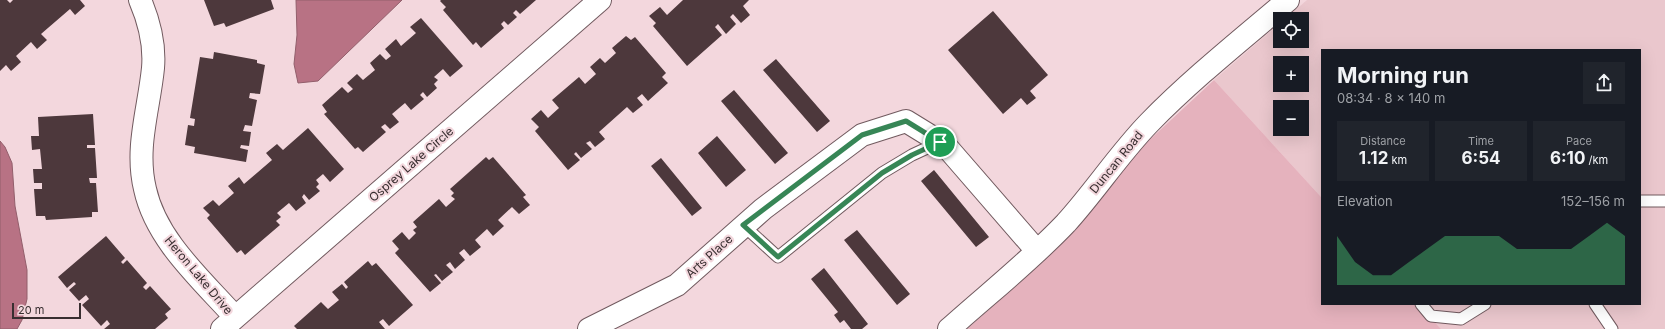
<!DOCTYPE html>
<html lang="en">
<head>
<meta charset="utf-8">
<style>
	:root { --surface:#171b24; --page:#20242c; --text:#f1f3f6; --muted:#9ea1a6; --accent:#378656 }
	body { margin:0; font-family:Inter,sans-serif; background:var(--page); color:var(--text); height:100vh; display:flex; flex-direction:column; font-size:15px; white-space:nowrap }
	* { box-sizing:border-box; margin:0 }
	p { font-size:13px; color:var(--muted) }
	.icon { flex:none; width:22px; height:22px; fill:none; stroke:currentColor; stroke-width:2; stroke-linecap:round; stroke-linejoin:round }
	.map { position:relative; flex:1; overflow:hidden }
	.details { position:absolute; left:1321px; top:49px; width:320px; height:256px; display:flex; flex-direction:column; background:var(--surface); border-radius:0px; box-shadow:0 4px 16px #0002 }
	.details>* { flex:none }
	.controls { position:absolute; left:1273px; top:12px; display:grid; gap:8px }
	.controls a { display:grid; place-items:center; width:36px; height:36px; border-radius:0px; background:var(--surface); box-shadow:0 4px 16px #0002; font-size:20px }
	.scale { position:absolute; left:12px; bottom:10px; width:69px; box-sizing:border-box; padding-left:4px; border:2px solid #382e30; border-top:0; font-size:11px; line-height:14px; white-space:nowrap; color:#382e30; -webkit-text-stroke:3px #f3d7dd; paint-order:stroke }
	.pin { position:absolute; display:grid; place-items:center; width:34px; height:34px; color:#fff; margin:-17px; border:2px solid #fff; border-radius:50%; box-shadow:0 1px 4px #0007 }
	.round { display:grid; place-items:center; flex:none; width:42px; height:42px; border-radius:0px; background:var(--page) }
	.overview { display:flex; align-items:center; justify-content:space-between; height:68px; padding:0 16px }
	h1 { font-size:22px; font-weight:700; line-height:30px }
	.figures { display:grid; grid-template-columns:repeat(3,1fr); gap:6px; height:68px; padding:4px 16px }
	.figures div { display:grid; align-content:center; border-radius:0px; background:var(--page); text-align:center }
	.figures b { font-size:17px; font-weight:700 }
	.figures small { font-size:11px; font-weight:400 }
	.figures p { font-size:11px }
	.chart { height:112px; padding:8px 16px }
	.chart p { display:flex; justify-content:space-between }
	.chart svg { width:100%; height:72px; margin-top:4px; fill:var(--accent); opacity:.7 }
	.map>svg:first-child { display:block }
	.built { fill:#eac7cd; fill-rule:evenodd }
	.green { fill:#e5b2bd }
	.water { fill:#b87284; stroke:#925e6b }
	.building { fill:#4d383c }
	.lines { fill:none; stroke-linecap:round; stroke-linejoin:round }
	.service-casing { stroke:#715a5f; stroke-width:13 }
	.minor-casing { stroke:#715a5f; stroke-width:24 }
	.tertiary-casing { stroke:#715a5f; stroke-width:24 }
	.service { stroke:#fff; stroke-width:11 }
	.minor { stroke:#fff; stroke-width:22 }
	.tertiary { stroke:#fff; stroke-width:22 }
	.route-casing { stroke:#fff; stroke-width:8 }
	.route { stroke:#378656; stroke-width:5 }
	.labels { text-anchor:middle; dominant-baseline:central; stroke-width:4; stroke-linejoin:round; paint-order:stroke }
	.street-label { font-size:12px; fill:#382e30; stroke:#f3d7dd }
</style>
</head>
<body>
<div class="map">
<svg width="1665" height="329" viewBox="0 0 1665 329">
	<rect width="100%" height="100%" fill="#f3d7dd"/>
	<!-- built -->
	<path class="built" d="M1307,0H1665V329H1441L1418,304H1640V50H1322V198L1214,80L1280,23V41H1302V19H1285ZM1280,63H1302V85H1280ZM1280,107H1302V129H1280Z"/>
	<!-- green -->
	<path class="green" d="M1214,80L1322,198V304H1418L1441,329H967L1045,260L1074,231L1144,145Z"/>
	<!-- water -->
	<path class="water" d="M296,0H402L318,81L298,83L294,64L297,35Z
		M0,141L5,147L12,163L15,206L27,270V299L22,320L17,329H0Z"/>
	<!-- building -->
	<path class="building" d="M0,0H7L10,3L13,0H80L85,6L75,15L70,9L41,34L47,40L37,49L31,42L16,56L21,62L11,71L6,65L0,71Z
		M204,0H271L274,9L226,27L224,23L214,26Z
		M441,0H536L520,14L516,10L513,13L517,17L508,25L504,21L501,24L504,28L481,48L476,42L473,45L443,10L446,7L440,1Z
		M683,0H749L743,6L750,15L741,23L733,14L730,17L736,24L726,34L718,24L715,27L722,35L687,66L653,26L656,23L649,16L660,7L667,15Z
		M993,11L1048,75L1030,91L1036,98L1027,105L1021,98L1003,114L948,50Z
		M421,18L463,66L450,77L443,69L434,77L438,80L434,84L437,88L427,97L423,92L420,95L424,99L411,110L405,103L392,114L399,122L390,129L385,124L381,127L386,132L363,152L358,147L355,149L324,114L327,112L322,105L342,87L348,93L353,89L347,83L357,74L363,80L375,70L370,63L380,54L386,60L391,56L385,49L396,39L401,46L416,33L410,27Z
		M626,36L631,40L635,37L666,73L662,77L668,83L648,101L642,94L637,98L643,105L633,113L627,107L599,132L605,139L595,147L590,141L586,143L592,149L581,158L576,152L574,154L580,160L568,170L535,131L539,127L531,119L541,110L548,118L559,108L552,100L579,77L585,84L596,74L590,67L600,58L605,63L616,53L612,48Z
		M214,52L257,60V63L265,65L260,94L250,93L249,98L257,100L252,126L245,125L243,131L251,132L249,146L241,145L240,148L248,150L246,162L194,153L195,147L185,145L188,125L194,126L195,119L190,118L200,57L213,59Z
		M776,59L830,121L817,132L763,70Z
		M734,90L788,153L775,164L721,101Z
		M93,114L95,145H87V148H95L97,178H89L90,183H96L98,212H92V217L46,220L45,216H36L34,189H42V183H34L33,169H42L40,149L32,150L31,136H39L38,117Z
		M308,128L344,169L330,182L323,174L316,180L319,184L316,187L320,191L309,200L304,194L302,197L306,203L296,211L289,203L277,213L281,217L276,221L280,225L245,255L241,250L237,253L207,218L210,215L203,208L213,200L219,206L234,193L228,186L239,177L244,184L272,160L266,153L277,144L283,150Z
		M717,136L746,170L726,187L698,153Z
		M486,157L489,160L493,157L526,195L523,197L530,205L519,214L512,207L498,220L504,226L493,236L487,229L475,240L481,247L470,256L464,249L459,253L465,260L455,269L450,262L446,265L453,272L442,281L436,274L434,275L441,283L430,292L395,253L399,249L392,241L402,232L409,240L416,233L413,230L417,227L413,222L439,199L446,207L455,199L451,196L454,193L450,189Z
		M661,158L702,208L692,216L651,166Z
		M934,170L989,237L976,247L921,181Z
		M857,230L910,294L897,305L844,240Z
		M106,236L125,258L121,262L123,264L127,260L147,283L143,287L146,290L150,286L171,309L165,314L168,318L155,329H104L110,324L107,320L101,326L82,305L89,299L86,295L79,301L69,290L76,284L74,282L67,288L58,277Z
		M368,261L372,266L376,263L413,305L389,326L383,319L379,322L385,329H297L294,326L321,302L328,309L339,300L332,292L342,284L346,289L348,287L344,282Z
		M824,268L868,324L862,329H851L844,320L840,323L834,315L838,312L811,279Z"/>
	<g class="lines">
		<defs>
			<path id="service" d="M1640,201H1665
				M743,225L778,257L882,173L912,155L940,142
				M1421,304L1431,316L1461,319L1485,304
				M1595,304L1612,329"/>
			<path id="minor" d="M140,0C149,21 155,45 153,68C149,109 135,148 145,189C156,240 201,279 235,317
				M222,329L600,0
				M589,329L677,285L763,209L862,135L906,121L945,145L1037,251"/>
			<path id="tertiary" d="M949,329C988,294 1030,261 1066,223C1095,191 1119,154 1149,123C1192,79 1241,40 1288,0"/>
		</defs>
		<!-- service casing -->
		<use href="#service" class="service-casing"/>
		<!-- minor casing -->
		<use href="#minor" class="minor-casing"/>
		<!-- tertiary casing -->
		<use href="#tertiary" class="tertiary-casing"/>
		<!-- service -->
		<use href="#service" class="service"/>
		<!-- minor -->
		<use href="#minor" class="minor"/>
		<!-- tertiary -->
		<use href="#tertiary" class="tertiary"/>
	</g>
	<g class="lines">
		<defs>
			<path id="route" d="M906,121L940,142L912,155L882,173L778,257L743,225L862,135Z"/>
		</defs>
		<!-- route casing -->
		<use href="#route" class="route-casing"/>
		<!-- route -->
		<use href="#route" class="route"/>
	</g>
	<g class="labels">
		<!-- street labels -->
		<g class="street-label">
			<text transform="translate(1116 162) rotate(-51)">Duncan Road</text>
			<text transform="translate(411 164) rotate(-41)">Osprey Lake Circle</text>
			<text transform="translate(709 256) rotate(-42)">Arts Place</text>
			<text transform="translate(199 275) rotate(50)">Heron Lake Drive</text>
		</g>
	</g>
</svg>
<div class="controls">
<a><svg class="icon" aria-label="locate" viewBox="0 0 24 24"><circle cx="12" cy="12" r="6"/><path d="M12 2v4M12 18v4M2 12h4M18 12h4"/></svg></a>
<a>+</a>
<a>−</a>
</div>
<div class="scale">20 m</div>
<div class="pin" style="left:940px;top:142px;background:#1e9e55"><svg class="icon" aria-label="arrive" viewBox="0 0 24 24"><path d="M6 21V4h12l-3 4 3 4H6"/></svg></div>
<section class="details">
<div class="overview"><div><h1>Morning run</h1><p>08:34 · 8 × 140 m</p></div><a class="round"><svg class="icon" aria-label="share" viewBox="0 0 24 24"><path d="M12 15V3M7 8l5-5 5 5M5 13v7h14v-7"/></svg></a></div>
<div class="figures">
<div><p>Distance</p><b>1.12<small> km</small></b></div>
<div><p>Time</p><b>6:54</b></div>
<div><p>Pace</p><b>6:10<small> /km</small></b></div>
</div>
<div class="chart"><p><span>Elevation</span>152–156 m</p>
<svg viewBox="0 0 160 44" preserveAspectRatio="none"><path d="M0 44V14L10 30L20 38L30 38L40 30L50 22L60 14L70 14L80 14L90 14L100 22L110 22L120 22L130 22L140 14L150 6L160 14V44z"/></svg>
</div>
</section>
</div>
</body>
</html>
